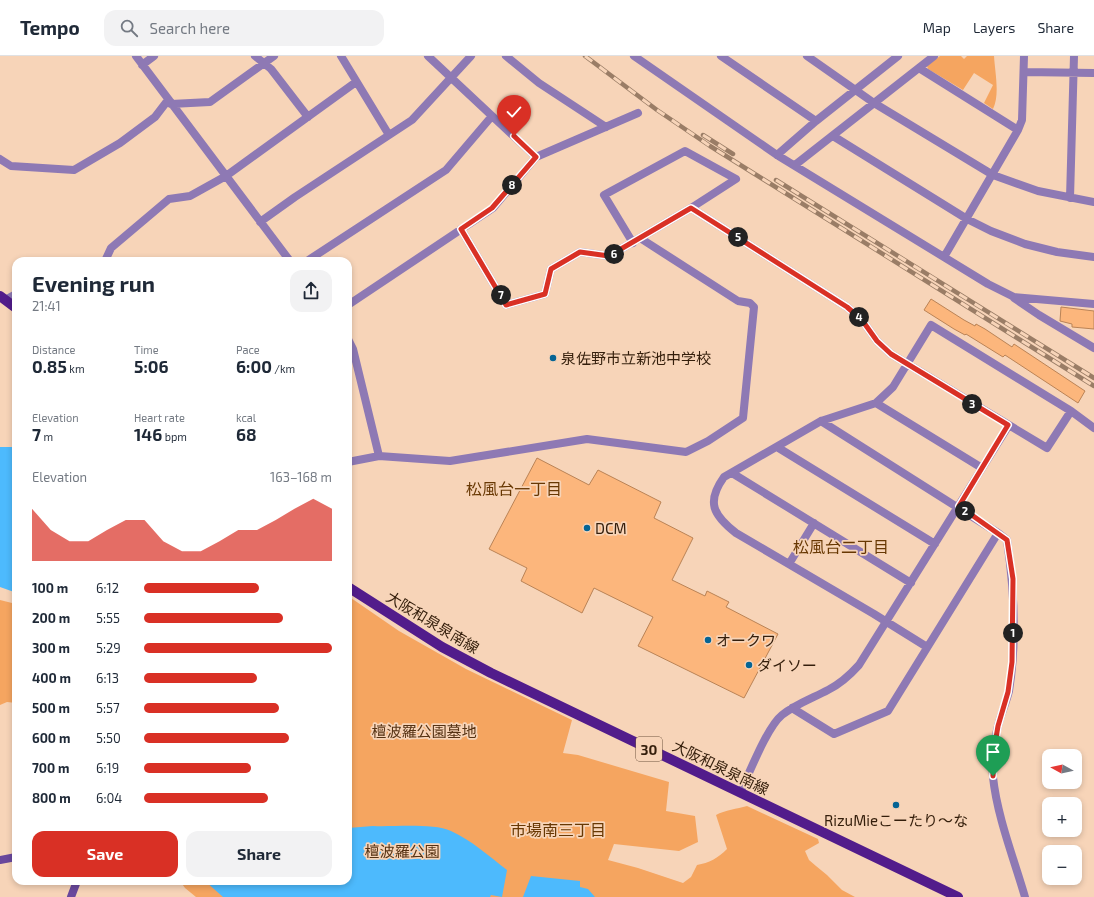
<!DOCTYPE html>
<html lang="en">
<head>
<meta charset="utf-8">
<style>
	:root { --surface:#fff; --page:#f2f2f3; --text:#1f2937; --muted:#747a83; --line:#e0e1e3; --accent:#d93025 }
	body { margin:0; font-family:"Exo 2","Noto Sans JP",sans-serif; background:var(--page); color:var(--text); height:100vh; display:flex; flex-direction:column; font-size:15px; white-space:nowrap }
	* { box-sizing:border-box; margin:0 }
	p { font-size:13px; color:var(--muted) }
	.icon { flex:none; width:22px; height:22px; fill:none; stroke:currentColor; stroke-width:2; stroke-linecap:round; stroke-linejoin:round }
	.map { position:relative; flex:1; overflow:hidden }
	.details { position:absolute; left:12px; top:201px; width:340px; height:628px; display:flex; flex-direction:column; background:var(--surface); border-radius:12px; box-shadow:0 2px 6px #0003 }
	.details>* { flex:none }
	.needle { width:26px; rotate:278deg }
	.controls { position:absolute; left:1042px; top:693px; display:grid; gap:8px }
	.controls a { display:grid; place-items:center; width:40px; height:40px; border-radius:8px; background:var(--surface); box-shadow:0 2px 6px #0003; font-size:20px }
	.pin { position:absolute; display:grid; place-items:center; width:34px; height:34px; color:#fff; margin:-41px -17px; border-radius:50% 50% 50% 0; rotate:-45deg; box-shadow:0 0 4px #0007 }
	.pin .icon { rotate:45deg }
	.km { position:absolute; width:20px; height:20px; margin:-10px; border-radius:50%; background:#222; color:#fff; font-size:11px; line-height:20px; text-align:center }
	.round { display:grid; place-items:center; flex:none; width:42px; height:42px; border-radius:12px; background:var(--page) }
	.overview { display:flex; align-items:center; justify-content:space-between; height:68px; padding:0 20px }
	h1 { font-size:22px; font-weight:700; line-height:30px }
	.figures { display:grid; grid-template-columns:repeat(3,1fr); gap:6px; height:68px; padding:4px 20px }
	.figures div { display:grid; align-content:center }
	.figures b { font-size:17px; font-weight:700 }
	.figures small { font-size:11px; font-weight:400 }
	.figures p { font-size:11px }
	.chart { height:112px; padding:8px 20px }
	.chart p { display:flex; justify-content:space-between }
	.chart svg { width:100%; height:72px; margin-top:4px; fill:var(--accent); opacity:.7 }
	.cta { display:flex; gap:8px; margin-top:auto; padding:8px 20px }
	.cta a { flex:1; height:46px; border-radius:12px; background:var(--accent); color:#fff; font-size:16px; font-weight:700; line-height:46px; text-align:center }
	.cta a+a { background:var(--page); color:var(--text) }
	ul { padding:0 20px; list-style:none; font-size:13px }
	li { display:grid; grid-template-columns:64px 48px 1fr; align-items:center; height:30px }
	li i { height:10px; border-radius:5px; background:var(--accent) }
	header { display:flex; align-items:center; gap:24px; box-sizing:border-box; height:56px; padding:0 20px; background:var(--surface); border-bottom:1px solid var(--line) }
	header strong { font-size:19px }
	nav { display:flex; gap:22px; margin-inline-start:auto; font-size:14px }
	.search { width:280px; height:36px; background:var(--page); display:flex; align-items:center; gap:10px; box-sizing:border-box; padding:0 14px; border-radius:12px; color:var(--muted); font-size:15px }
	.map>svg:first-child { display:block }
	.green { fill:#f5a560 }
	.water { fill:#4dbafd }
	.building { fill:#fcb67c; stroke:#ba8356 }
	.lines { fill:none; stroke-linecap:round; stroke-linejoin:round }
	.street { stroke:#8e79b4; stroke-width:8 }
	.secondary { stroke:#6a489d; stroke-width:8 }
	.primary { stroke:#521c8b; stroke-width:10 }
	.rail-casing { stroke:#9a7d66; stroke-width:4.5 }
	.rail { stroke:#f7d4b8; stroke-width:3; stroke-dasharray:9; stroke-linecap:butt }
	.route-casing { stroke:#fff; stroke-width:8 }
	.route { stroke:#d93025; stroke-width:5 }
	.poi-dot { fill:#056494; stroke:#f7d4b8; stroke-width:1.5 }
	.labels { text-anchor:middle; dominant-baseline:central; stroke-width:3.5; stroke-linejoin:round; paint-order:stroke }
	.shield { fill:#f7d4b8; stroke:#6e553f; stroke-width:1 }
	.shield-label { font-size:14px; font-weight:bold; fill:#341e0b }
	.poi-label { font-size:15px; fill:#341e0b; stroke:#f7d4b8; text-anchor:start }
	.street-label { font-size:15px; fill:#341e0b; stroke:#f7d4b8 }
	.park-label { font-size:15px; fill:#553213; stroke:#f7d4b8 }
	.neighbourhood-label { font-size:16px; fill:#683803; stroke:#f7d4b8 }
</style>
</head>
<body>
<header>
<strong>Tempo</strong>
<div class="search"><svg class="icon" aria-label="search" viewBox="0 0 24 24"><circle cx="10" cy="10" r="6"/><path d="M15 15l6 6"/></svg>Search here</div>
<nav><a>Map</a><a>Layers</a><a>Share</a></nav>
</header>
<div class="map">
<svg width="1094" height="841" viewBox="0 0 1094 841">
	<rect width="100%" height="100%" fill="#f7d4b8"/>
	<!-- green -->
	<path class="green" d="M940,0H961L964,3L967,0H994C995,16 1000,39 993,53L984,47L993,29L974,17L963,34L928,13L927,10Z
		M351,542L399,575L466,613L572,664L563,697L578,699L669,726L666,755L695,760L698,786L679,795L614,788L608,804L638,812L683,827L691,821L697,809C709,807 718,802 727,793L716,759C725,754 737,753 747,750L818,783L819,787L805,795L809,804L816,810L827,819L842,834L855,841H196L185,832L180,825H348V543Z
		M0,544L16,548V647L7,646L0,649Z"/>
	<!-- water -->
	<path class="water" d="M0,391H16V486L14,536L0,531Z
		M373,770C394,771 433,767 451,775C471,784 489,800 507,814L502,841L491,839L490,841H223L205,825H348V772Z
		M531,820L580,825V831L588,833L595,841H523Z"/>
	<!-- building -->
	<path class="building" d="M931,243L964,264L975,270L976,268L985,273L1012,291L1014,288L1085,335L1078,347L1005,299L1003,301L966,278L965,279L954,273L924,254Z
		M1061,251L1094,255V273L1072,271V268L1060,265Z
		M537,402L589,429L598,414L661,446L654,462L693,482L672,524L705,540L707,535L729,546L726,551L778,578L744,642L638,590L653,561L594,532L582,557L521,525L527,512L489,493Z"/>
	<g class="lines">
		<!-- street -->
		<path class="street" d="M136,0L290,205
			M255,0L271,13L308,61
			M341,0L389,79
			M428,0L536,101
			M506,0L539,27L606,71
			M634,0L777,99L988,228L1014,241L1094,248
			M721,0L816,65
			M807,0L874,47L993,119L1038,135L1094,146
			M142,9L154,0
			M919,12L1018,74
			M1024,16L1094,17
			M171,48L210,46L274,0
			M833,80L967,163L991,175L1025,188L1057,196L1094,201
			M777,99L816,65L898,0
			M0,103L11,110L74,114L120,87L155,61L168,44
			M795,109L934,0
			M1070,142L1074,0
			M691,152L847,251L862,264L877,285L891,298L1047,392L1071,355
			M260,166L295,141L412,64L471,0
			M461,173L506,249L545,238L551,213L580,196L609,200L691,152L736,123L685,95L604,139L633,187
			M944,201L1018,74L1022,64L1024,0
			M105,205L111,192L169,143L190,140L226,120L356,26
			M307,205L446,114L492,60
			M1014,242L1039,259L1094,292
			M5,244L16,238
			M348,249L493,152L536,101L638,57
			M348,283L353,293L379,400
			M876,347L982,412
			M777,391L935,488
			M348,406L379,400L450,405L587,383L686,396L708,385L743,362L754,251L750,247L738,245L640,182
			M732,417L911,527
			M998,477L1007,484C1014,532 1017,586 1009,635C1006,647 1001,658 998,670C994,686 992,704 993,721C997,760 1014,803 1025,841
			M789,508L814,467
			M927,591L874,558L736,477C713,459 706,446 724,421L821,365L876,347L893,331L931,269L1071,355L1094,372
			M792,652L834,678L888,655L998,477L821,365
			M740,737C749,718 767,671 782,659C796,648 813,642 828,634C840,628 850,619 859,609L1009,369"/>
		<!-- secondary -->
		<path class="secondary" d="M0,804L16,801
			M71,841L77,825"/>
		<!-- primary -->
		<path class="primary" d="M0,240L16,252
			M348,531L442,591L491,617L958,841"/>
		<defs>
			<path id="rail" d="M585,0L657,54L710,90L1094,330
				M703,79L733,98
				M776,124L1094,322"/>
		</defs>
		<!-- rail casing -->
		<use href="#rail" class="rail-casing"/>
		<!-- rail -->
		<use href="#rail" class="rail"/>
	</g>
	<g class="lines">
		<defs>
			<path id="route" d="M514,80L536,101L492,152L461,173L506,249L545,238L551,213L580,196L609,200L691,152L847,251L862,264L877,285L891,298L1008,369L959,450L1007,484L1013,523L1012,606L1008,636L998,670L994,694L993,720"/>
		</defs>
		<!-- route casing -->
		<use href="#route" class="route-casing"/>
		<!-- route -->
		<use href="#route" class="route"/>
	</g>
	<!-- markers -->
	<g class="poi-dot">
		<circle cx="553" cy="302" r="4"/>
		<circle cx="587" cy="472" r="4"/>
		<circle cx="708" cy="584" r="4"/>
		<circle cx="749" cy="609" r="4"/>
		<circle cx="896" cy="749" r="4"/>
	</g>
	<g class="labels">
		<!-- shield labels -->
		<rect class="shield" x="636" y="681" width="26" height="24" rx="3"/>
		<g class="shield-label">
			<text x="649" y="693">30</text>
		</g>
		<!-- poi labels -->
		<g class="poi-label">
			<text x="561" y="302">泉佐野市立新池中学校</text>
			<text x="595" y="472">DCM</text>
			<text x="716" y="584">オークワ</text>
			<text x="757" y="609">ダイソー</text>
			<text x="896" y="764" text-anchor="middle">RizuMieこーたり～な</text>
		</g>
		<!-- street labels -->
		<g class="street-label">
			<text transform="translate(433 566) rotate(31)">大阪和泉泉南線</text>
			<text transform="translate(721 711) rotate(26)">大阪和泉泉南線</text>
		</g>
		<!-- park labels -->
		<g class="park-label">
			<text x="424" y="675">檀波羅公園墓地</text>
			<text x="402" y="795">檀波羅公園</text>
		</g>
		<!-- neighbourhood labels -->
		<g class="neighbourhood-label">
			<text x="514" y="432">松風台一丁目</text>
			<text x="841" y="490">松風台二丁目</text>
			<text x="558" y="773">市場南三丁目</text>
		</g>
	</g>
</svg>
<div class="controls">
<a><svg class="needle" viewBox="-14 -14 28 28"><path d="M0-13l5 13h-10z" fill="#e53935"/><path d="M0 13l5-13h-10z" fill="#747a83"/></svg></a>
<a>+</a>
<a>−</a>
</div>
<div class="pin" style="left:993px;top:720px;background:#1e9e55"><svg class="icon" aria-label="arrive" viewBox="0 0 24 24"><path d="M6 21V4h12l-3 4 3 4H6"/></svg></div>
<div class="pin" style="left:514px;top:80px;background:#d93025"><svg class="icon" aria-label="check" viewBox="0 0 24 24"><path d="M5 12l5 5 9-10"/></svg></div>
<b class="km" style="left:1013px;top:577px">1</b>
<b class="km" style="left:965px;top:455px">2</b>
<b class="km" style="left:972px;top:348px">3</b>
<b class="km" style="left:859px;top:261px">4</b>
<b class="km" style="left:738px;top:181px">5</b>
<b class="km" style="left:614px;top:198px">6</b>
<b class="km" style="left:501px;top:239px">7</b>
<b class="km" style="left:512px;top:129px">8</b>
<section class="details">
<div class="overview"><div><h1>Evening run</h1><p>21:41</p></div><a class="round"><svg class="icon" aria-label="share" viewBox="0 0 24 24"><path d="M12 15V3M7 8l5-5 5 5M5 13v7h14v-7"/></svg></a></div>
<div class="figures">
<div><p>Distance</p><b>0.85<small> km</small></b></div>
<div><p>Time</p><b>5:06</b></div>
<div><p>Pace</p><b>6:00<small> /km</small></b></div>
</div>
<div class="figures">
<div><p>Elevation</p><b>7<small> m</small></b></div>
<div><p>Heart rate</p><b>146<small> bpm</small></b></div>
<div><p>kcal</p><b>68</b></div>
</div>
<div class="chart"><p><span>Elevation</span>163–168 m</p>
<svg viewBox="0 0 160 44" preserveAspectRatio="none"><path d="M0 44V12L10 25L20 32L30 32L40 25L50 19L60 19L70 32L80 38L90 38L100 32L110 25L120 25L130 19L140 12L150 6L160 12V44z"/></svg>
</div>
<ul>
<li><b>100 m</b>6:12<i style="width:61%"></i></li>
<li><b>200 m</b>5:55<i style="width:74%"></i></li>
<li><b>300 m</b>5:29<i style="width:100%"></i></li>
<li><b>400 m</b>6:13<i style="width:60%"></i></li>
<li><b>500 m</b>5:57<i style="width:72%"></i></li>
<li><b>600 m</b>5:50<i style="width:77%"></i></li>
<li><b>700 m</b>6:19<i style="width:57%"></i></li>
<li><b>800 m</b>6:04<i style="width:66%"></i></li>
</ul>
<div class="cta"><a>Save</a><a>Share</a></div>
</section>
</div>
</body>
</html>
